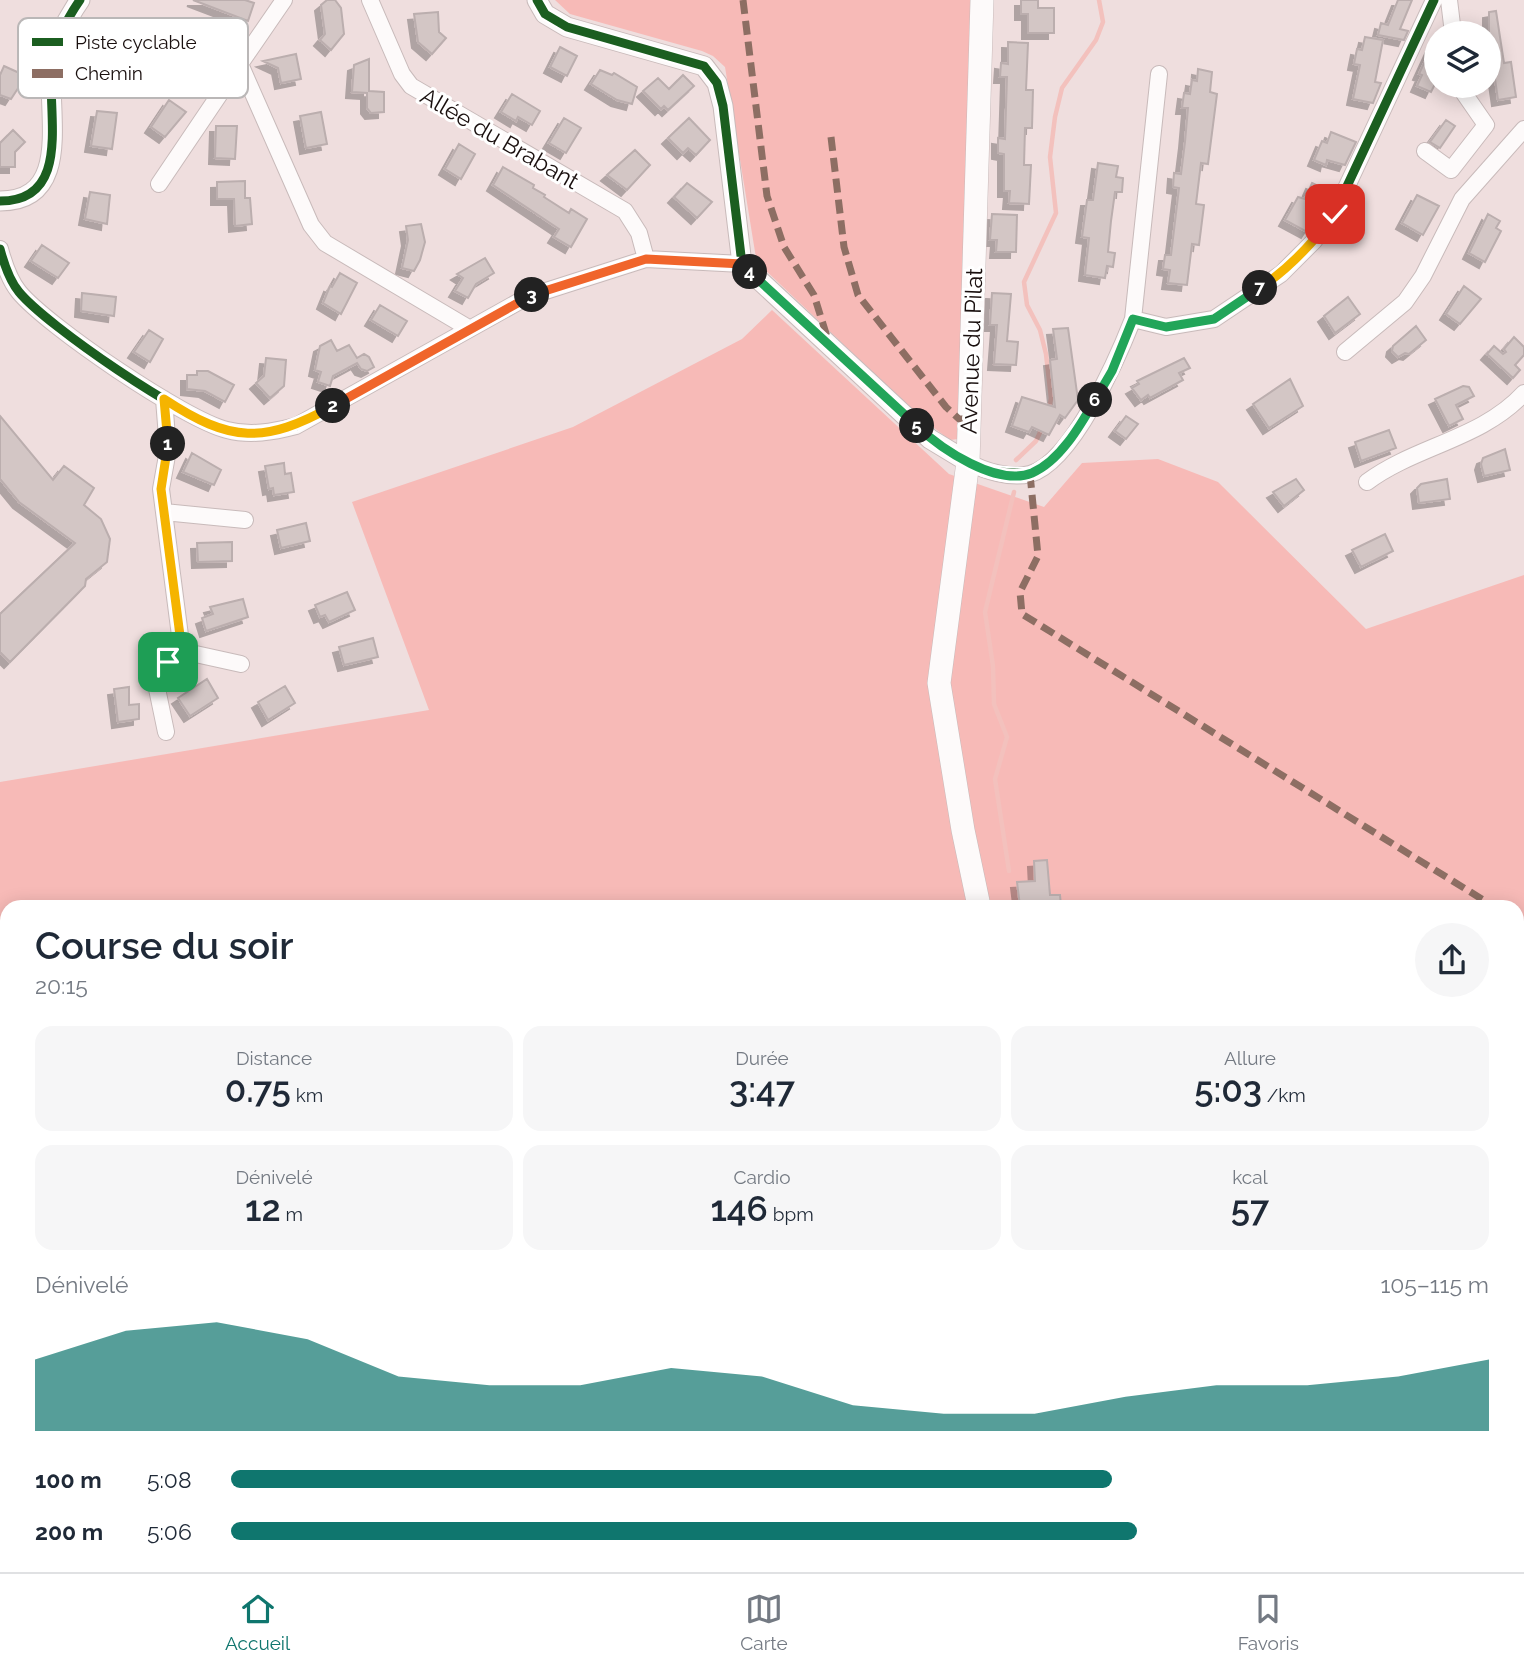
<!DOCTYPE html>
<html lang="fr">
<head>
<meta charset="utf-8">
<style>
	:root { --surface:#fff; --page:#f6f6f7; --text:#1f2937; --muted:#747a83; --line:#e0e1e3; --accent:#0f766e }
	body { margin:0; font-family:Raleway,sans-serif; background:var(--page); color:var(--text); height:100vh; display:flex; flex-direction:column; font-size:26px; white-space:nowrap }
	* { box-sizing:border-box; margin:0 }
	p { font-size:23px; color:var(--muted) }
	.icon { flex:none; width:38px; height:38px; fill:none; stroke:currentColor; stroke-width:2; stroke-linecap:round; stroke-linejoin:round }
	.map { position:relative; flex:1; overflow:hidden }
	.drawer { position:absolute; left:0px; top:900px; width:1524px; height:674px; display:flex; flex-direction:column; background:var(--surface); border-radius:21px 21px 0 0; box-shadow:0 4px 18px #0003 }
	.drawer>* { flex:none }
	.fabs { position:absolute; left:1424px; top:21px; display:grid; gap:14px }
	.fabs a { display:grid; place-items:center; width:77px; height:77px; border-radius:50%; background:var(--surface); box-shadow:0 4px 18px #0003; font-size:35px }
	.pin { position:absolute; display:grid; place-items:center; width:60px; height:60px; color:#fff; margin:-30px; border-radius:14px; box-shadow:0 4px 10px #0006 }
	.km { position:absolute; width:35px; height:35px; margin:-18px; border-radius:50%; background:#222; color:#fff; font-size:19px; line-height:35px; text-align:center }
	.round { display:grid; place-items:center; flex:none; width:74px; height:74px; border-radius:37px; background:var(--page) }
	.overview { display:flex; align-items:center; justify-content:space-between; height:119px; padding:0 35px }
	h1 { font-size:38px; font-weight:600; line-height:52px }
	.metrics { display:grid; grid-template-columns:repeat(3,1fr); gap:10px; height:119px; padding:7px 35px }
	.metrics div { display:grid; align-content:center; border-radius:18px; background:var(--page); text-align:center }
	.metrics b { font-size:35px; font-weight:600 }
	.metrics small { font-size:19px; font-weight:400 }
	.metrics p { font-size:19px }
	.chart { height:196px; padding:14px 35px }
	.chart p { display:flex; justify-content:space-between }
	.chart svg { width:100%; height:126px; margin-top:7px; fill:var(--accent); opacity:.7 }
	ul { padding:0 35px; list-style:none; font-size:23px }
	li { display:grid; grid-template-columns:112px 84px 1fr; align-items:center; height:52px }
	li i { height:18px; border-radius:9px; background:var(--accent) }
	.tabs { display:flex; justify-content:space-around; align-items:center; height:98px; border-top:2px solid var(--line); background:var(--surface); font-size:19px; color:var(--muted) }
	.tabs a { display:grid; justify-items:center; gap:4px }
	.tabs .current { color:var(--accent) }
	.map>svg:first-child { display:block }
	.green { fill:#f7bab7; fill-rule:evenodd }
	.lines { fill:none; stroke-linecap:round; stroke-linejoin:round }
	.stream { stroke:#f3c1bd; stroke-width:4.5 }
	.building { fill:#d3c6c5; stroke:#bbaeae; stroke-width:2; filter:url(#shadow) }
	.minor-casing { stroke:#c8baba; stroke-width:18 }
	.tertiary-casing { stroke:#c8baba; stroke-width:21 }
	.secondary-casing { stroke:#c8baba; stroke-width:24 }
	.minor { stroke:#fdfafa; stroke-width:16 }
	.tertiary { stroke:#fdfafa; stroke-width:19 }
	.secondary { stroke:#fdfafa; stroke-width:23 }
	.quiet { stroke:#8d6e63; stroke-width:7; stroke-dasharray:14 7; stroke-linecap:butt }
	.cycleway-casing { stroke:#fff; stroke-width:13 }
	.cycleway { stroke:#1b5e20; stroke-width:9 }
	.split-1-casing { stroke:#fff; stroke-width:14 }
	.split-2-casing { stroke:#fff; stroke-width:14 }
	.split-3-casing { stroke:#fff; stroke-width:14 }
	.split-4-casing { stroke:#fff; stroke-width:14 }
	.split-5-casing { stroke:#fff; stroke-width:14 }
	.split-6-casing { stroke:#fff; stroke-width:14 }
	.split-7-casing { stroke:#fff; stroke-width:14 }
	.split-8-casing { stroke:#fff; stroke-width:14 }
	.split-1 { stroke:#f5b400; stroke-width:9 }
	.split-2 { stroke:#f5b400; stroke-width:9 }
	.split-3 { stroke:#f0652b; stroke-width:9 }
	.split-4 { stroke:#f0652b; stroke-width:9 }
	.split-5 { stroke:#22a559; stroke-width:9 }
	.split-6 { stroke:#22a559; stroke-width:9 }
	.split-7 { stroke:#22a559; stroke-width:9 }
	.split-8 { stroke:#f5b400; stroke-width:9 }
	.labels { text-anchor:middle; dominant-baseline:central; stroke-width:6; stroke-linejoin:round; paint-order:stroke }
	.street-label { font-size:23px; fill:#190f0e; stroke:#fff }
	.key { fill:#fff; stroke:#bab7b7; stroke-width:2 }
	.key-label { font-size:19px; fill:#190f0e }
</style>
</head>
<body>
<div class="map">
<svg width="1524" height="1572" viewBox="0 0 1524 1572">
	<defs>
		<filter id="shadow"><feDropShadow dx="-6" dy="6" stdDeviation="0" flood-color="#0004"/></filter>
	</defs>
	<rect width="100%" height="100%" fill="#efdede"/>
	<!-- green -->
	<path class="green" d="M555,0H972L958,439L950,440L921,418L760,265L756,258L725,67L713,56L702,51L570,14Z
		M772,310L949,474L1044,507L1082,463L1158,459L1218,482L1366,629L1524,575V1572H0V782L429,710L352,502L573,427L742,339ZM7,906H1517V1566H7Z"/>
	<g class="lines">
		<!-- stream -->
		<path class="stream" d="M1049,410L1051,398L1046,354L1040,330L1027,305L1024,282L1056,213L1050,157L1055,117L1062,88L1096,40L1103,22L1099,0
			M1016,460L1036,441L1042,428
			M1009,871L995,779L1007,737L994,704L993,666L985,612L1014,492
			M896,1566L897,1572"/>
	</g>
	<!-- building -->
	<path class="building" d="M193,0H245L254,3L248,21Z
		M327,0H335L341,8L344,34L331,50L320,40L325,34L321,5Z
		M1021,0H1038V8H1054V33H1028V14H1021Z
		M1398,0H1412L1400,29L1408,31L1404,40L1378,35L1381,23L1388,25Z
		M1496,11L1504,63L1511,62L1516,97L1498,100L1493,65L1489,66V12Z
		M438,12L439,32L446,38L432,54L418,42L414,14Z
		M1437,35V80L1431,92L1417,86L1422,75L1419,74Z
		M1365,37L1383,40L1375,82L1381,83L1373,103L1353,99L1360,65L1354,64L1357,49L1362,50Z
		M1008,42L1028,43L1026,90H1033L1032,128H1025L1024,165H1031L1029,204L1009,203L1010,191H1004V154L998,153V138L1005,139L1007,77H1000L1001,63L1008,64Z
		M560,47L577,56L567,76L550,67Z
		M296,54L301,79L281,83L278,68L263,61Z
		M369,59V91L384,92V112L371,113L367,108V93L352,92L354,65Z
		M4,66L26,76L11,99L0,95V75Z
		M1198,69L1212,72L1210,92L1217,94L1208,164L1201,163L1196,204L1204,205L1199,245L1192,244L1187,285L1168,283L1170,270L1163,269L1165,255H1171L1179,188L1173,187L1174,173L1181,174L1185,142L1188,108H1182L1184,93L1190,94L1192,80L1197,81Z
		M600,70L612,75L614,73L637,87L632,104L617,100L591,84Z
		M683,75L694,86L668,110L664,106L661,109L643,91L658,78L669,89Z
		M512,94L540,111L532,125L518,117L516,121L501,112Z
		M169,100L186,112L165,137L151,127Z
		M97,111L117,113L112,149L91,146Z
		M321,112L327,144L306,148L300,116Z
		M564,118L581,128L566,153L549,143Z
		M689,118L710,140L696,155L688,148L683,153L668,138Z
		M1446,120L1455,126L1440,148L1430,142Z
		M216,126H237L235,159L215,158Z
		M13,130L25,142L15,152V167H0V143Z
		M1331,132L1356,142L1345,165L1327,160L1326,165L1314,160L1322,141L1327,143Z
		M459,144L475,154L461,179L445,169Z
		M635,150L650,165L627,190L607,175Z
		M1098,163L1118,166L1116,177L1123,178L1122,192H1115L1111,221L1108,252L1115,253L1113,267L1107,266L1105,278L1085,275L1089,238L1082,237L1087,200H1093Z
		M503,167L534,185L533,188L545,195L544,197L569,213L571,209L587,219L571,247L554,237L559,229L493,185Z
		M245,181V198H250L252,224L235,226L234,199H217V182Z
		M687,183L712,202L697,218L674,197Z
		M1312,183L1332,193L1307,232L1285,220L1298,197L1305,199Z
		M90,192L110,195L107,224L85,219Z
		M1417,195L1439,206L1423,235L1402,223Z
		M992,214L1017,215L1016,252H996L997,240H990Z
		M1488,214L1500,221L1496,228L1501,231L1485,262L1469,253Z
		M421,224L425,242L420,260L414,271L402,268L408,240L406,226Z
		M42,245L69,263L58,278L31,261Z
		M485,258L494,273L476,284L468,298L455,291L463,278L457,274Z
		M340,273L357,283L341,314L323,303L330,286L332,287Z
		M1464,286L1481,299L1460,324L1446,314Z
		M82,293L116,297L114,316L81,311Z
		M992,293L1011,294L1007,341L1018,342L1016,365L994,364L997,325H990Z
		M1348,297L1360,314L1335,333L1324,316Z
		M380,305L407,321L398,336L371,320Z
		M1416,326L1426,340L1409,354L1405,353L1398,357L1392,351L1393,346Z
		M1068,328L1078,400L1065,418L1060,415L1049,435L1032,427L1029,432L1012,426L1022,397L1055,407L1050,360L1057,359L1053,329Z
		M149,330L163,339L150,362L134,352Z
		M1514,337L1524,347V355L1515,365L1520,370L1513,378L1487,354L1494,346L1503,354L1506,352L1504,349Z
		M331,340L337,351L349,345L357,358L364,354L369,357L374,367L367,371L361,369L357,363L333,376L330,386L318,382L321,372L315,370L320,346Z
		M266,358L286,360L284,386L270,398L256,383L264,376Z
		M1184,358L1190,368L1179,373L1183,380L1150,398L1148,395L1141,400L1132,388L1139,384L1137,381Z
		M197,371H208L234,385L225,402L205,391L187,389V375H197Z
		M1290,379L1303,406L1269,428L1253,404Z
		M1463,386L1469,387L1474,396L1456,405L1463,419L1449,426L1435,399Z
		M0,416L53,480L64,466L94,488L84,505L101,519L110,539L107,562L86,579L85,586L10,662L0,652V614L75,543L19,502L0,479Z
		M1126,416L1138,424L1126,439L1115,431Z
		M1389,430L1396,448L1361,461L1355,442Z
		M1505,449L1510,470L1484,476L1481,464L1483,458Z
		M192,453L221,470L214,485L183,472Z
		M284,463L285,474L291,473L294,492L274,495L273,488L269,489L265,466Z
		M1296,479L1304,490L1284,506L1273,492Z
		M1447,479L1450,499L1419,503L1417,488L1421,484Z
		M306,523L310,541L281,548L277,530Z
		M1385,534L1393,551L1361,567L1352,550Z
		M232,542V561L198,562L197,543Z
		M347,592L355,610L329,622L325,615L320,617L315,605Z
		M243,599L248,617L206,631L202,618L213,614L210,607Z
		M373,638L378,657L344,665L339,647Z
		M207,679L218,698L190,716L178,698Z
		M285,686L295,703L268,720L258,702Z
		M129,687V705L139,704V719L118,722L114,689Z
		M1047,860L1050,895H1060L1061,906H1020L1017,882L1035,881L1034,861Z"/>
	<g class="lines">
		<defs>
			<path id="minor" d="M284,0L240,64L311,225L325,243L470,329
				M370,0L402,74L411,86L625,211L639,233L646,259
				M1449,0L1453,33
				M1425,151L1451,170L1486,125L1459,86
				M159,184L240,64
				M0,249C4,264 9,280 19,292C47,326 185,420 227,430C250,436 273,432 296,426L527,297L646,259L742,264
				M1133,319L1159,74
				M1345,352L1405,302L1423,276L1462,199L1524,129
				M164,399L168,450L161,489L182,651L168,662L155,679L166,732
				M968,462C984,471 1011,479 1030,474C1073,462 1118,357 1133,319L1166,327L1214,319L1281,274L1314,241L1334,214L1434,0
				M1367,482C1415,446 1482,439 1524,393
				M164,512L245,520
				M182,651L241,664
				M0,1264L7,1269"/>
			<path id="tertiary" d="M537,0L545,14L567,27L704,66L717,83L723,106L742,264L930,439L968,462
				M0,201C74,201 46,111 52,64C56,41 66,20 80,0"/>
			<path id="secondary" d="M979,906L963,830L939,683L968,462L982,0
				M913,1566L914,1572"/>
		</defs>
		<!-- minor casing -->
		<use href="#minor" class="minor-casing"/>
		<!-- tertiary casing -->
		<use href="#tertiary" class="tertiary-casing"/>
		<!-- secondary casing -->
		<use href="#secondary" class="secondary-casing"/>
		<!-- minor -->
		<use href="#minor" class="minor"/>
		<!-- tertiary -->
		<use href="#tertiary" class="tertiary"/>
		<!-- secondary -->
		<use href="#secondary" class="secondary"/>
		<!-- quiet -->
		<path class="quiet" d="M743,0L767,196L784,247L814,295L828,340
			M831,137L844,247L858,295L946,407L959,419H969
			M1030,474L1038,556L1020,592L1022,614L1493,906
			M1517,921L1524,925"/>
		<defs>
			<path id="cycleway" d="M537,0L545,14L567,27L704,66L717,83L723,106L742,264L930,439L984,471L1030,474L1054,458L1085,417L1112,371L1133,319L1166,327L1214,319L1281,274L1314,241L1334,214L1434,0
				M0,201C74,201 46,111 52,64C56,41 66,20 80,0
				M0,249C4,264 9,280 19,292C47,326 185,420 227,430C250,436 273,432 296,426L527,297L646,259L742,264"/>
		</defs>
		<!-- cycleway casing -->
		<use href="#cycleway" class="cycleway-casing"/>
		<!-- cycleway -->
		<use href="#cycleway" class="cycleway"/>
	</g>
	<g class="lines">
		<defs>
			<path id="split-1" d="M168,662L182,651L161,489L168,444"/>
			<path id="split-2" d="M168,444L164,399C231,443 264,444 333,406"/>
			<path id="split-3" d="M333,406L532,295"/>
			<path id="split-4" d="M532,295L646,259L742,264L750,272"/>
			<path id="split-5" d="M750,272L917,426"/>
			<path id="split-6" d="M917,426C941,449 997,487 1032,473C1060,461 1080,426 1095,400"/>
			<path id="split-7" d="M1095,400L1112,371L1133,319L1166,327L1214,319L1260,288"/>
			<path id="split-8" d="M1260,288C1290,268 1313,243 1335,214"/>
		</defs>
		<!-- split-1 casing -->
		<use href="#split-1" class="split-1-casing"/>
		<!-- split-2 casing -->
		<use href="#split-2" class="split-2-casing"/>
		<!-- split-3 casing -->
		<use href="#split-3" class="split-3-casing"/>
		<!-- split-4 casing -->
		<use href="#split-4" class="split-4-casing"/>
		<!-- split-5 casing -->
		<use href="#split-5" class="split-5-casing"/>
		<!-- split-6 casing -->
		<use href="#split-6" class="split-6-casing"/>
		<!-- split-7 casing -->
		<use href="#split-7" class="split-7-casing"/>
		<!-- split-8 casing -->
		<use href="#split-8" class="split-8-casing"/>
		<!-- split-1 -->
		<use href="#split-1" class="split-1"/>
		<!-- split-2 -->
		<use href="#split-2" class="split-2"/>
		<!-- split-3 -->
		<use href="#split-3" class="split-3"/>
		<!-- split-4 -->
		<use href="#split-4" class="split-4"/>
		<!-- split-5 -->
		<use href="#split-5" class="split-5"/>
		<!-- split-6 -->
		<use href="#split-6" class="split-6"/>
		<!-- split-7 -->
		<use href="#split-7" class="split-7"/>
		<!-- split-8 -->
		<use href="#split-8" class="split-8"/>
	</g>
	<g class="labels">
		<!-- street labels -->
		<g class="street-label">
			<text transform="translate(500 138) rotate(30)">Allée du Brabant</text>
			<text transform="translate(971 351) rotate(-88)">Avenue du Pilat</text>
		</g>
	</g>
	<!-- legend -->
	<rect x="18" y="18" width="230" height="80" rx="10" class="key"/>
	<rect x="32" y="38" width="31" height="8" fill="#1b5e20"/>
	<rect x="32" y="69" width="31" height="9" fill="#8d6e63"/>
	<g class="key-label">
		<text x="75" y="49">Piste cyclable</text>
		<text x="75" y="80">Chemin</text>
	</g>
</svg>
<div class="fabs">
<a><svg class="icon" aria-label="layers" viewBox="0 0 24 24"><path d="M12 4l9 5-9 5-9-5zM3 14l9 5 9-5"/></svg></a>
</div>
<div class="pin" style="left:168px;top:662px;background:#1e9e55"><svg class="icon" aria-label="arrive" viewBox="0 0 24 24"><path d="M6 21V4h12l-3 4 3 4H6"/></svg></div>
<div class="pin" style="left:1335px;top:214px;background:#d93025"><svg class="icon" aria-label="check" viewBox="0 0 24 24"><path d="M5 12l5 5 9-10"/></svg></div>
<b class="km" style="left:168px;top:444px">1</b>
<b class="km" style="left:333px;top:406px">2</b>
<b class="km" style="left:532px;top:295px">3</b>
<b class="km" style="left:750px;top:272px">4</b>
<b class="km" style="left:917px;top:426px">5</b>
<b class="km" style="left:1095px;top:400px">6</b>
<b class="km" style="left:1260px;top:288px">7</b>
<section class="drawer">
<div class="overview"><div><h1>Course du soir</h1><p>20:15</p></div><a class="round"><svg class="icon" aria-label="share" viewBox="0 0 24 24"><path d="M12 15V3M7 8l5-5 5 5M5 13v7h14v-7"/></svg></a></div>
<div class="metrics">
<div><p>Distance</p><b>0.75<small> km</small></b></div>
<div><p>Durée</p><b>3:47</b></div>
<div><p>Allure</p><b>5:03<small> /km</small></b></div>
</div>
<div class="metrics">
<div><p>Dénivelé</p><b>12<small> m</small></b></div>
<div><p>Cardio</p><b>146<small> bpm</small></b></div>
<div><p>kcal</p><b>57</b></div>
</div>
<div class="chart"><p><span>Dénivelé</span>105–115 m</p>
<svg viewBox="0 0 160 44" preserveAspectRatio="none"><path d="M0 44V19L10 9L20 6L30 12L40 25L50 28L60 28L70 22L80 25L90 35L100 38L110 38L120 32L130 28L140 28L150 25L160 19V44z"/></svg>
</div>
<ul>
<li><b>100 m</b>5:08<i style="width:70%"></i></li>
<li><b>200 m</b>5:06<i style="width:72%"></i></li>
</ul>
</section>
</div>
<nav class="tabs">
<a class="current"><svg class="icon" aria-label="home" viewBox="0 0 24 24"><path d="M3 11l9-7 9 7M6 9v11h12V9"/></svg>Accueil</a>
<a><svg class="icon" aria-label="map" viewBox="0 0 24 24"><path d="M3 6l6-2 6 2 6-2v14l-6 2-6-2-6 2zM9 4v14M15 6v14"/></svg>Carte</a>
<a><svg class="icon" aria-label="saved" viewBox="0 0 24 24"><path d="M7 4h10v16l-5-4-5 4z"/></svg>Favoris</a>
</nav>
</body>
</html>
